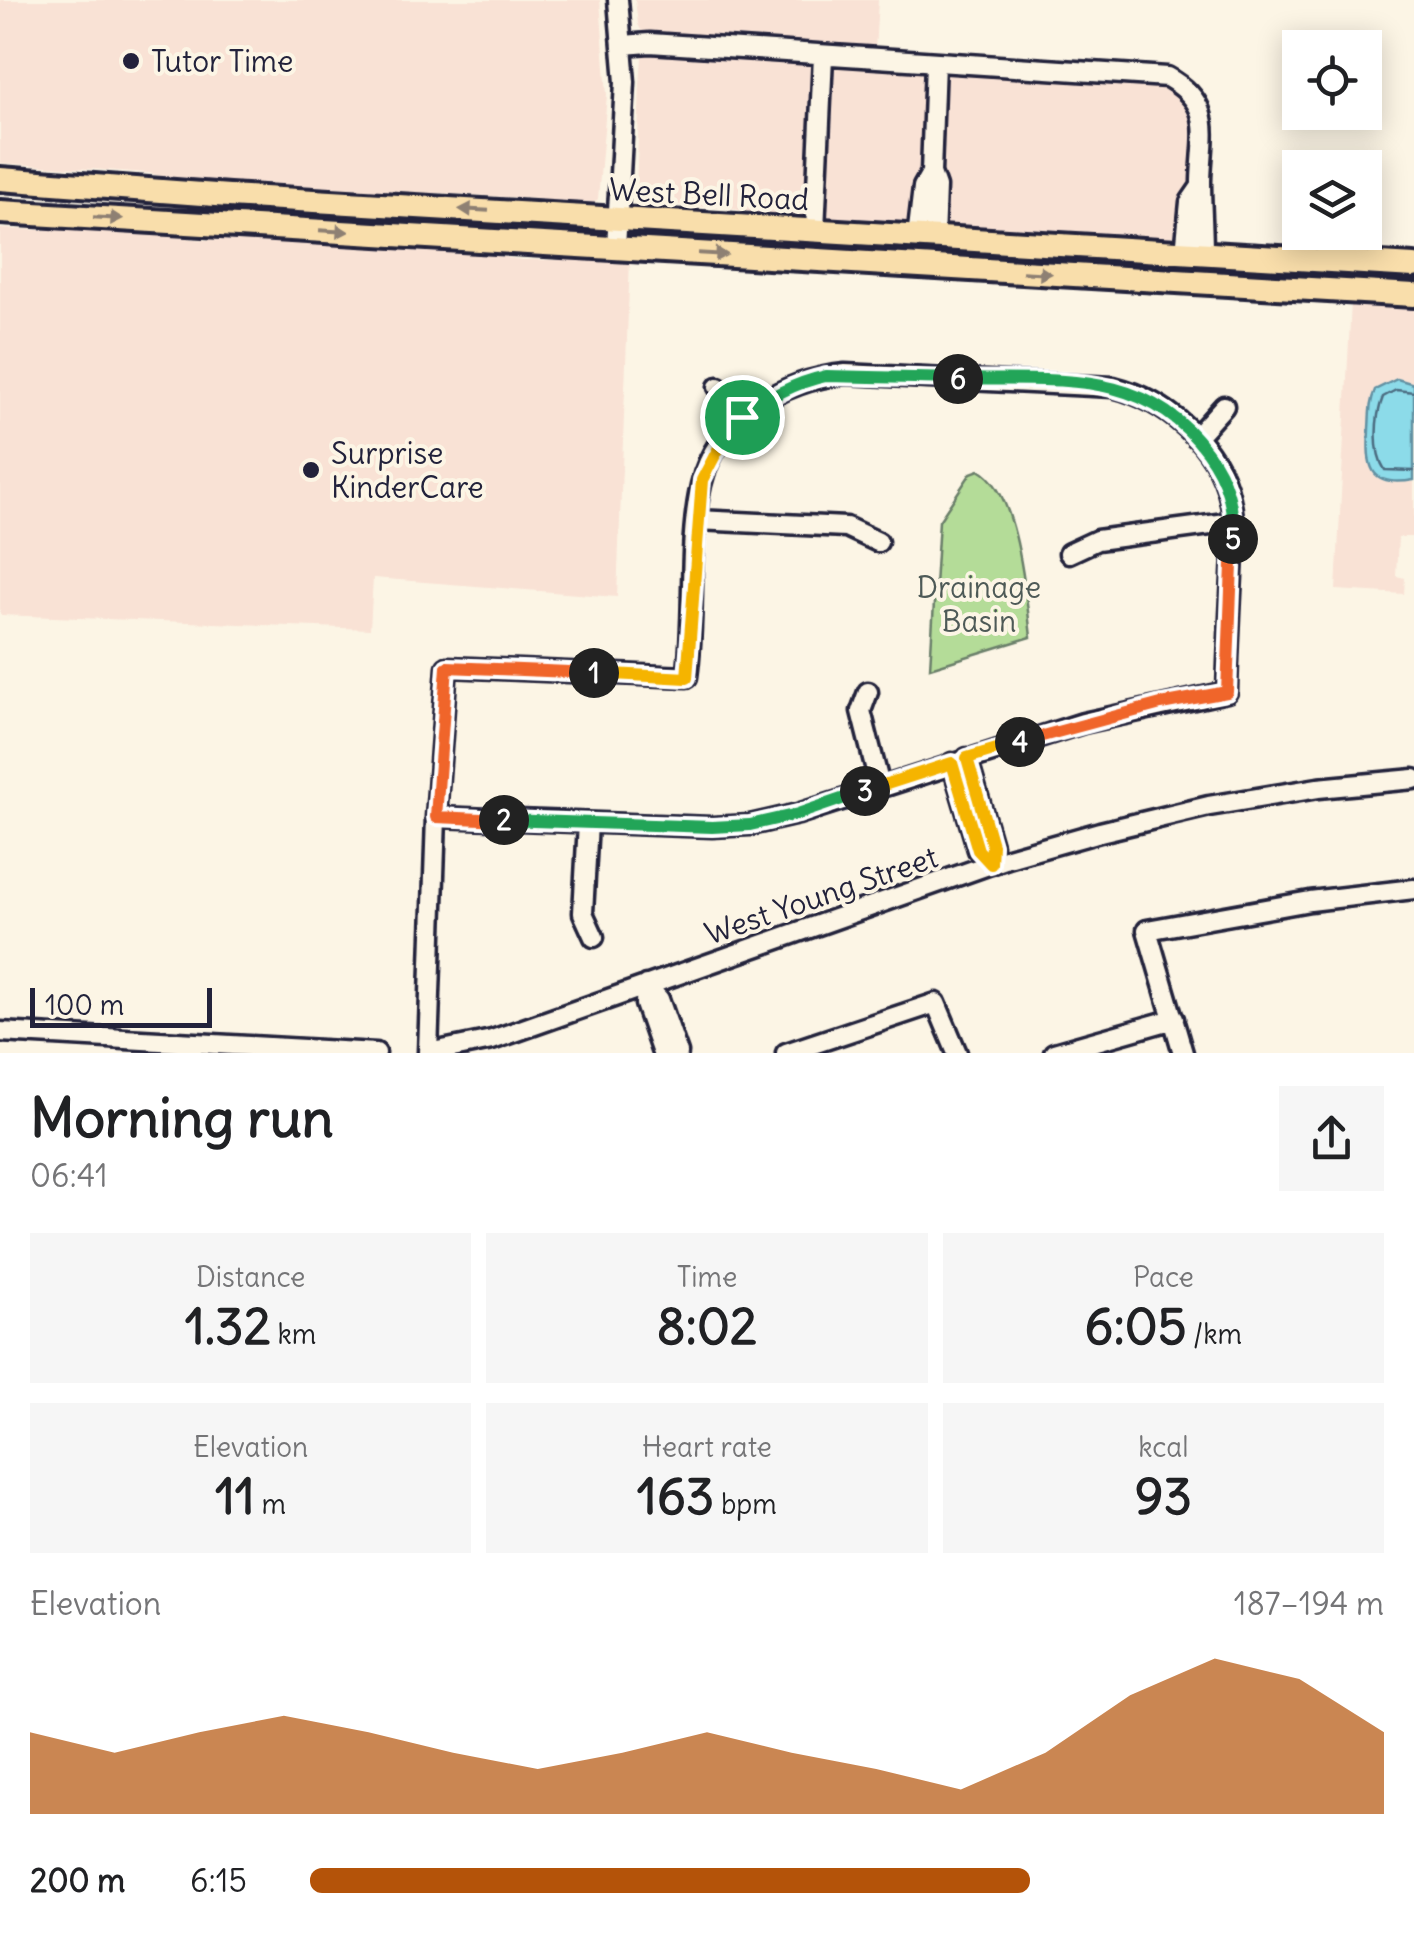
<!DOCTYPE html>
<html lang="en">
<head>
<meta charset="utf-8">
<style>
	:root { --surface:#fff; --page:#f6f6f6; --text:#202124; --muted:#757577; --accent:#b45309 }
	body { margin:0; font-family:Delius,sans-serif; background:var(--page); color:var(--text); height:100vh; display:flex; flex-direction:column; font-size:38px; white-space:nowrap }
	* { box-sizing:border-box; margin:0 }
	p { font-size:32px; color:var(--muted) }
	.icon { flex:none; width:55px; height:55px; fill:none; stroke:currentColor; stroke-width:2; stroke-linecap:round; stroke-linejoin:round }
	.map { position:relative; height:1053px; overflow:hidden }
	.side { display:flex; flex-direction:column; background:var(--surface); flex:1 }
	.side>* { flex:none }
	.controls { position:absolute; left:1282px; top:30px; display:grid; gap:20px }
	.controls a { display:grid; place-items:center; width:100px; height:100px; border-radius:0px; background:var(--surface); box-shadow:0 5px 25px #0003; font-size:50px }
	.scale { position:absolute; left:30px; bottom:25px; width:182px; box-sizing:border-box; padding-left:10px; border:5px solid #22223b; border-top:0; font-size:28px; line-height:35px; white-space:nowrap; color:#22223b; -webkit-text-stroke:8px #fcf5e5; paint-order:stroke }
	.pin { position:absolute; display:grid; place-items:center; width:85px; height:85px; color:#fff; margin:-42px; border:5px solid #fff; border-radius:50%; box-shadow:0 2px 10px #0007 }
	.km { position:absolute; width:50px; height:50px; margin:-25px; border-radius:50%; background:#222; color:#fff; font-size:28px; line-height:50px; text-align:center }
	.round { display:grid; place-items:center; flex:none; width:105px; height:105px; border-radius:0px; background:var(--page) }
	.head { display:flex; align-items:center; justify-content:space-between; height:170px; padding:0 30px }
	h1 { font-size:55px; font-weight:700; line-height:75px }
	.metrics { display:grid; grid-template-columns:repeat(3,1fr); gap:15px; height:170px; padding:10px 30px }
	.metrics div { display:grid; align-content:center; border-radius:0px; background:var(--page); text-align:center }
	.metrics b { font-size:50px; font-weight:700 }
	.metrics small { font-size:28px; font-weight:400 }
	.metrics p { font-size:28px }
	.chart { height:280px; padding:20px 30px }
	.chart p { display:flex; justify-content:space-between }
	.chart svg { width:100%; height:180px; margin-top:10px; fill:var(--accent); opacity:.7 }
	ul { padding:0 30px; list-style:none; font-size:32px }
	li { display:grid; grid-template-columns:160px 120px 1fr; align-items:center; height:75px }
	li i { height:25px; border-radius:12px; background:var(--accent) }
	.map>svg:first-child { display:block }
	.built { fill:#f9e2d5 }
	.green { fill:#b4dc98; stroke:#6b7f6a; stroke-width:2.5 }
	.water { fill:#8cdbe9; stroke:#6291a3; stroke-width:2.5 }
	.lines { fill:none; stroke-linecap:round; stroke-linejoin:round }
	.shore { stroke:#4c6c81; stroke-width:2.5 }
	.minor-casing { stroke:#22223b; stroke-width:25 }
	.major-casing { stroke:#22223b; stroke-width:30 }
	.minor { stroke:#fcf5e5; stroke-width:18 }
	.major { stroke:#f9deab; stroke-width:22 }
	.oneway { fill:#8e8073 }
	.split-1-casing { stroke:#fff; stroke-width:20 }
	.split-2-casing { stroke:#fff; stroke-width:20 }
	.split-3-casing { stroke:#fff; stroke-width:20 }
	.split-4-casing { stroke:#fff; stroke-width:20 }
	.split-5-casing { stroke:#fff; stroke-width:20 }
	.split-6-casing { stroke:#fff; stroke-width:20 }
	.split-7-casing { stroke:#fff; stroke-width:20 }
	.split-1 { stroke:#f5b400; stroke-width:12 }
	.split-2 { stroke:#f0652b; stroke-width:12 }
	.split-3 { stroke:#22a559; stroke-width:12 }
	.split-4 { stroke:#f5b400; stroke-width:12 }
	.split-5 { stroke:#f0652b; stroke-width:12 }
	.split-6 { stroke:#22a559; stroke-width:12 }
	.split-7 { stroke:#22a559; stroke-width:12 }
	.poi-dot { fill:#22223b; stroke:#fcf5e5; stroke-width:4 }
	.labels { text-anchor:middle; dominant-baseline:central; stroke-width:8; stroke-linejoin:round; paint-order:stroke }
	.poi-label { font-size:30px; fill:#22223b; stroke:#fcf5e5; text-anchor:start }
	.street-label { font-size:30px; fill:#22223b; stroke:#fcf5e5 }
	.park-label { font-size:30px; fill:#4e5a57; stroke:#fcf5e5 }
</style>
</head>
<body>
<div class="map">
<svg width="1414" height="1053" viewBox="0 0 1414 1053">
	<rect width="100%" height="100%" fill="#fcf5e5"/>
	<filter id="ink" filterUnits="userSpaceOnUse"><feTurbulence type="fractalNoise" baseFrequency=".01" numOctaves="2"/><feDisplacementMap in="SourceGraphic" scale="20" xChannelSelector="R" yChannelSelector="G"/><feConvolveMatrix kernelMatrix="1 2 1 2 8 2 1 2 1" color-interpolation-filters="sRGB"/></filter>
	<g filter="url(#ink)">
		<!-- built -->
		<path class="built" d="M0,0H600L607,95L598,199L591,206L579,207L538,199L438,193L366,195L318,186L201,185L148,173L0,163Z
			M635,0H878L875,51L644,36L638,24Z
			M659,51L1159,79L1188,98L1198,127L1191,241L780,217L727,208L650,203L636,190L640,85L642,57L647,52Z
			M75,227L205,240L237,237L461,250L522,260H630L617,597L373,578L370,629L0,615V229L44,230Z
			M1351,302L1414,306V537H1398L1396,576L1405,578L1404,594L1336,590Z"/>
		<!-- green -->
		<path class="green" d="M979,470C1018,490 1026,597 1031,637L930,668L939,521L971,473Z"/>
		<!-- water -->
		<path class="water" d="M1397,379L1414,384V480C1368,488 1367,466 1369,429C1370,415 1369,404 1375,390Z"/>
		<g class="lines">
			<!-- shore -->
			<path class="shore" d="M1414,392L1396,390L1383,397C1375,417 1373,452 1385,470L1414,471"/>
			<defs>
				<path id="minor" d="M623,45L650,43L1167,77C1216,104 1202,135 1201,181C1201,205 1203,229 1203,253
					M815,230L823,56
					M917,238L923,187L931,173
					M934,239L936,187L931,173L935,62
					M616,248L625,82L618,0
					M1185,253L1190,202L1201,186
					M718,387L742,417
					M1196,437L1224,406
					M697,520L846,527L878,542
					M1069,553L1097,540L1233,522
					M868,692L861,711L880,786
					M967,758L992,845L991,864
					M952,763L978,850L991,864
					M588,823L583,913L594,937
					M646,985L659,999L678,1053
					M646,985L645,1004L662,1053
					M0,1032L376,1053
					M428,1053L436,817L447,667L687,677C696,614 687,547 701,485C716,419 783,380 845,374L1113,387C1165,400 1218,444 1230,499C1236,524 1233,550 1232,576C1230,614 1228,653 1227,692L1083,723L798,814L750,825L712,827L436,817
					M428,1053L492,1040L1008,858L1100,832L1209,806L1318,788L1414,779
					M786,1053L936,1003L957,1053
					M1054,1053L1174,1019
					M1183,1053L1147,930L1310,901L1414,889"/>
				<path id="major" d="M0,179L229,196L1414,266
					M0,212L1414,295"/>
			</defs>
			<!-- minor casing -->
			<use href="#minor" class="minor-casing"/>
			<!-- major casing -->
			<use href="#major" class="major-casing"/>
			<!-- minor -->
			<use href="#minor" class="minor"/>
			<!-- major -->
			<use href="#major" class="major"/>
		</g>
		<!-- one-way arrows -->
		<defs><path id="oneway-solid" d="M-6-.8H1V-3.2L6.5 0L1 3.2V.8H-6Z" transform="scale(2.5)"/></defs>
		<g class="oneway">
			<use href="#oneway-solid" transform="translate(474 210) rotate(-177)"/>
			<use href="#oneway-solid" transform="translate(108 218) rotate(3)"/>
			<use href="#oneway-solid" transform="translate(334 231) rotate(3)"/>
			<use href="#oneway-solid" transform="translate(713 254) rotate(3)"/>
			<use href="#oneway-solid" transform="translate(1037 273) rotate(3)"/>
		</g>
	</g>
	<g class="lines" filter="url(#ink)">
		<defs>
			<path id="split-1" d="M594,673L687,678L702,480L722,442L742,417"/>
			<path id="split-2" d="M504,820L436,817L447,667L594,673"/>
			<path id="split-3" d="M504,820L712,827L750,825L798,814L865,791"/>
			<path id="split-4" d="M865,791L952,763L978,850L991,864L992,845L967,758L1020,742"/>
			<path id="split-5" d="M1020,742L1161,704L1227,692L1233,539"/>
			<path id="split-6" d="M958,379C1053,382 1144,366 1207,452C1227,479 1234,506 1233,539"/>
			<path id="split-7" d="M742,417C768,398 793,383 826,376L958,379"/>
		</defs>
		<!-- split-1 casing -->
		<use href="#split-1" class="split-1-casing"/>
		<!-- split-2 casing -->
		<use href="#split-2" class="split-2-casing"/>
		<!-- split-3 casing -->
		<use href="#split-3" class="split-3-casing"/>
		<!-- split-4 casing -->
		<use href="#split-4" class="split-4-casing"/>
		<!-- split-5 casing -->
		<use href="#split-5" class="split-5-casing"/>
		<!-- split-6 casing -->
		<use href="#split-6" class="split-6-casing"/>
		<!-- split-7 casing -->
		<use href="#split-7" class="split-7-casing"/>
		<!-- split-1 -->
		<use href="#split-1" class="split-1"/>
		<!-- split-2 -->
		<use href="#split-2" class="split-2"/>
		<!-- split-3 -->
		<use href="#split-3" class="split-3"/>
		<!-- split-4 -->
		<use href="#split-4" class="split-4"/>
		<!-- split-5 -->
		<use href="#split-5" class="split-5"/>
		<!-- split-6 -->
		<use href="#split-6" class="split-6"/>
		<!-- split-7 -->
		<use href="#split-7" class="split-7"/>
	</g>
	<!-- markers -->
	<g class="poi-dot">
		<circle cx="131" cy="61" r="10"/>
		<circle cx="311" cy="470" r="10"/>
	</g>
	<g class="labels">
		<!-- poi labels -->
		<g class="poi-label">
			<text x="151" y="61">Tutor Time</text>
			<text x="331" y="453">Surprise<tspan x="331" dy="34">KinderCare</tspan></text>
		</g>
		<!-- street labels -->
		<g class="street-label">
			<text transform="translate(709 194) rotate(3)">West Bell Road</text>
			<text transform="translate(821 895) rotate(-19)">West Young Street</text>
		</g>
		<!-- park labels -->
		<g class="park-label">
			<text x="979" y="587">Drainage<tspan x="979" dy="34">Basin</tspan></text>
		</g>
	</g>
</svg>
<div class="controls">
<a><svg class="icon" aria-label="locate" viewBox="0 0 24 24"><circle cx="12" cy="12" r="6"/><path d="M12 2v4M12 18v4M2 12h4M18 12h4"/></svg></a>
<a><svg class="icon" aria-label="layers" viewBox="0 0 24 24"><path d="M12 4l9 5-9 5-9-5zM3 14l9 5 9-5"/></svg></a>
</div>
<div class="scale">100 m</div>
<div class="pin" style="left:742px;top:417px;background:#1e9e55"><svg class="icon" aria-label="arrive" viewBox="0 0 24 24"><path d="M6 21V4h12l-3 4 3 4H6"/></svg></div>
<b class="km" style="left:594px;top:673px">1</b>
<b class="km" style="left:504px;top:820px">2</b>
<b class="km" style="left:865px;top:791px">3</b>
<b class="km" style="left:1020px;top:742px">4</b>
<b class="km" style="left:1233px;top:539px">5</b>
<b class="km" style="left:958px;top:379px">6</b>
</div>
<section class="side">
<div class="head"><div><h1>Morning run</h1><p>06:41</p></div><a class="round"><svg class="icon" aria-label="share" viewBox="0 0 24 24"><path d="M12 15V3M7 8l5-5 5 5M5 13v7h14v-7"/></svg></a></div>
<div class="metrics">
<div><p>Distance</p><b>1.32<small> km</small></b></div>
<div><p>Time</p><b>8:02</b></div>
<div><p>Pace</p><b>6:05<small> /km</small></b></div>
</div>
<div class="metrics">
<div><p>Elevation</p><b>11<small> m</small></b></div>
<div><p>Heart rate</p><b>163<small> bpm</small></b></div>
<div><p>kcal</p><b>93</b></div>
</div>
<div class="chart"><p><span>Elevation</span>187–194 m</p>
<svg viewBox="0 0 160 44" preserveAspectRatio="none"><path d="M0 44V24L10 29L20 24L30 20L40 24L50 29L60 33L70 29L80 24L90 29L100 33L110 38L120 29L130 15L140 6L150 11L160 24V44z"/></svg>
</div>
<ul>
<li><b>200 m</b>6:15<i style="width:67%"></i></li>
</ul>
</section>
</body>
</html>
